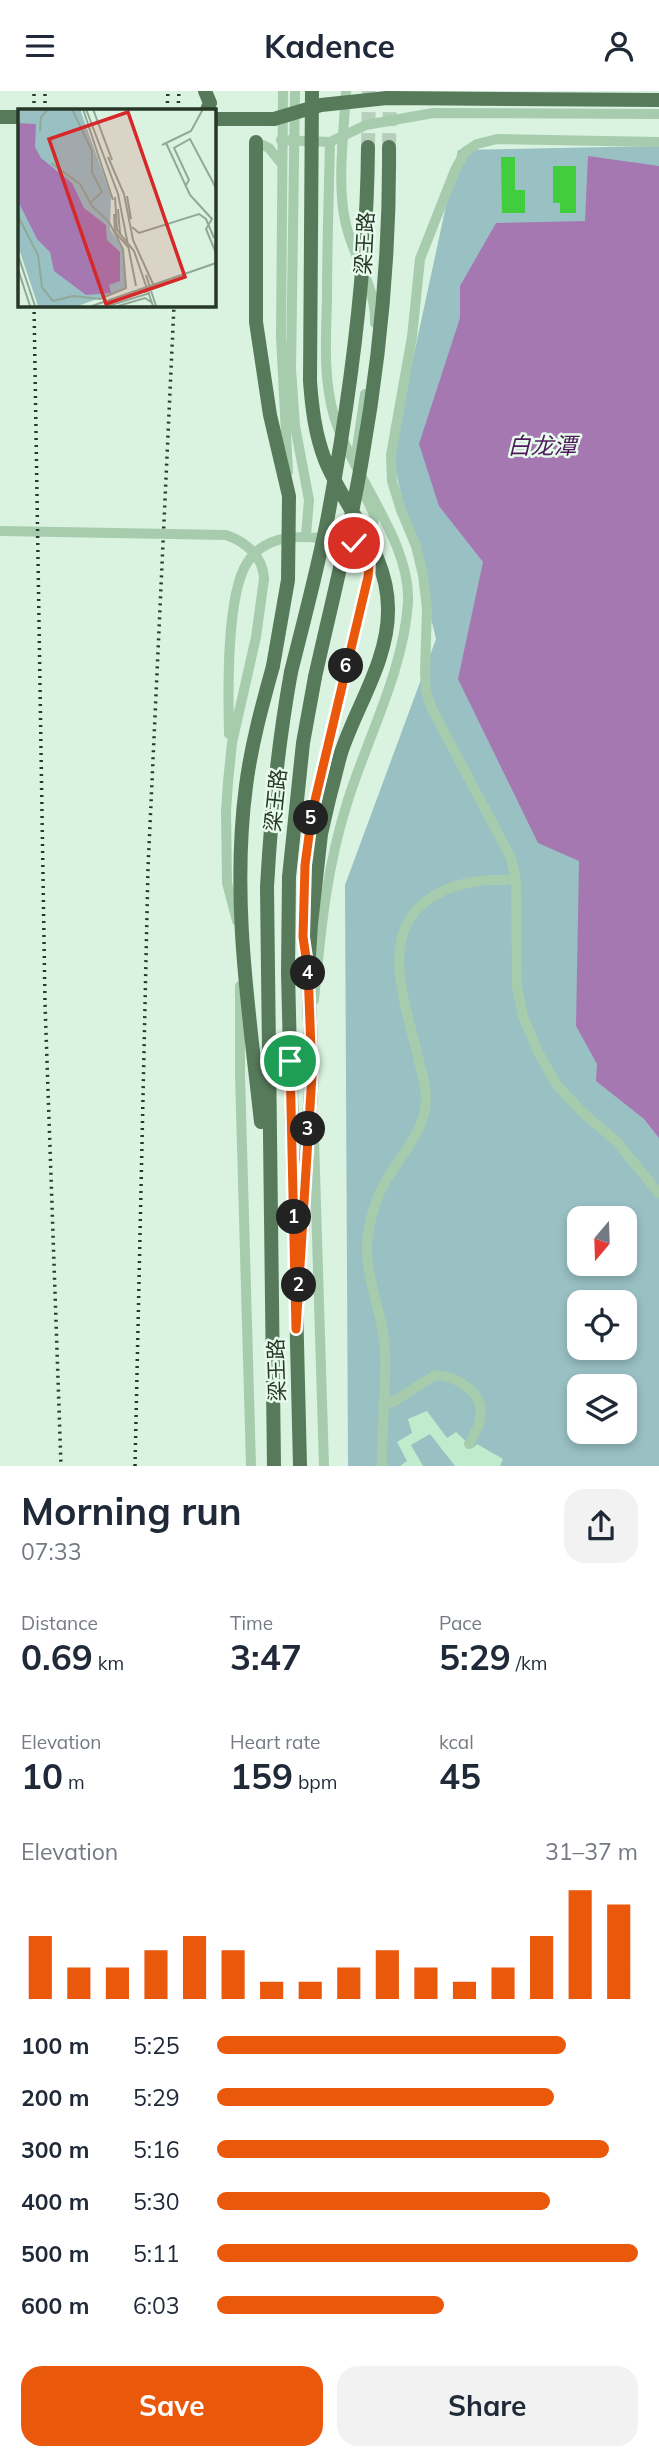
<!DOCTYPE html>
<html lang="en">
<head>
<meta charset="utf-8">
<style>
	:root { --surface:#fff; --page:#f2f2f3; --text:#1f2937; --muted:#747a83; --accent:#ea580c }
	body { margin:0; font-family:Mulish,"Noto Sans SC",sans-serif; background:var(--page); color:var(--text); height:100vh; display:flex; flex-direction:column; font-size:26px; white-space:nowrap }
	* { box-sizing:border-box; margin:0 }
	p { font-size:23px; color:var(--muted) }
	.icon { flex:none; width:38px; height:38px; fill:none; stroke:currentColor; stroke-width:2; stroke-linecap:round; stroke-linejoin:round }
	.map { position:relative; height:1375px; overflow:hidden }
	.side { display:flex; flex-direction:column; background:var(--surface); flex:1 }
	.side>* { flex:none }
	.needle { width:46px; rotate:199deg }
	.buttons { position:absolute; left:567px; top:1115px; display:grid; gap:14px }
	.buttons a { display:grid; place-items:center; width:70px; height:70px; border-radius:14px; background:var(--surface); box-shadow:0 4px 10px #0003; font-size:35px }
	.pin { position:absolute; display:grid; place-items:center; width:60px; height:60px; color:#fff; margin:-30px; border:4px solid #fff; border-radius:50%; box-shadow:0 2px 7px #0007 }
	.km { position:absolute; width:35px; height:35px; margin:-18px; border-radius:50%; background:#222; color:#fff; font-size:19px; line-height:35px; text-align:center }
	.round { display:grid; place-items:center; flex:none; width:74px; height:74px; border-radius:21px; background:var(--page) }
	.head { display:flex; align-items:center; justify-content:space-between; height:119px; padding:0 21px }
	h1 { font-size:38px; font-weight:700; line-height:52px }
	.stats { display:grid; grid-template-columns:repeat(3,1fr); gap:10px; height:119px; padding:7px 21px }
	.stats div { display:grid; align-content:center }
	.stats b { font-size:35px; font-weight:700 }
	.stats small { font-size:19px; font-weight:400 }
	.stats p { font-size:19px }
	.chart { height:196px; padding:14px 21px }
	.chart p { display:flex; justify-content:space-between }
	.chart svg { width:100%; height:126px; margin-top:7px; stroke:var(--accent); stroke-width:6 }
	.primary-button { display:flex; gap:14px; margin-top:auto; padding:14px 21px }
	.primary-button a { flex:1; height:80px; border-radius:21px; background:var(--accent); color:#fff; font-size:28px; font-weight:700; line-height:80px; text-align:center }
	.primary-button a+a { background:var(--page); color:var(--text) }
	ul { padding:0 21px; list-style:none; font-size:23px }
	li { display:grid; grid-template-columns:112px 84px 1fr; align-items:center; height:52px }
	li i { height:18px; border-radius:9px; background:var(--accent) }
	header { display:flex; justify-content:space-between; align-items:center; height:91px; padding:0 21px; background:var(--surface); font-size:32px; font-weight:700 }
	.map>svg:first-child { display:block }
	.green { fill:#99c0c3; fill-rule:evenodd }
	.plaza { fill:#c0eccd }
	.water { fill:#a578b2 }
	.building { fill:#41cd3e }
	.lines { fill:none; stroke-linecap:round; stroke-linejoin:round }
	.major-tunnel { stroke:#b6cebc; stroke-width:14; stroke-dasharray:14 7; stroke-linecap:butt }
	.minor { stroke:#a6ccad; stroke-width:10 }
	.major { stroke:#577b5a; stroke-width:14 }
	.rail { stroke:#273828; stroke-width:3.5; stroke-dasharray:2 5; stroke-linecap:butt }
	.minor-bridge { stroke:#a6ccad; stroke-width:10 }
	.major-bridge { stroke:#577b5a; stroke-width:14 }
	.route-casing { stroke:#fff; stroke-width:14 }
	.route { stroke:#ea580c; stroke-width:9 }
	.labels { text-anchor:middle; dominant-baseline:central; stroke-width:5; stroke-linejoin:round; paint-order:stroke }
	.street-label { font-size:21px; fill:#273828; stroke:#e7fbed }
	.water-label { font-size:23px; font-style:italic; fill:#4f1a5c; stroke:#e7fbed }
	.inset-road { fill:none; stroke:#92a897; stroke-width:2 }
	.view { fill:#d62828; fill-opacity:0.15; stroke:#d62828; stroke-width:3.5 }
	.inset-edge { fill:none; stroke:#273828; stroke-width:3.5 }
</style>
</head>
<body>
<header><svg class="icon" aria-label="menu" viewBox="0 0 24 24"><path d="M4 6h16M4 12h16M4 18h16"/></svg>Kadence<svg class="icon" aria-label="person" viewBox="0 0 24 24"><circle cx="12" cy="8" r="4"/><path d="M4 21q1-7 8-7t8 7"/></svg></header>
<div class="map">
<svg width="659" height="1375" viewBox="0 0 659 1375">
	<rect width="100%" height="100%" fill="#daf3e1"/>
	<!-- green -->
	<path class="green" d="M659,55V1375H348L345,794L436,548L392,365L458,59ZM579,1127H625V1172H579ZM579,1211H625V1256H579ZM579,1295H625V1340H579Z"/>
	<!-- plaza -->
	<path class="plaza" d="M427,1320L447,1347L456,1341L473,1357L477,1353L503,1368L500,1375H455L430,1343L411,1354L423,1375H400L407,1370L397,1351L412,1342L408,1328Z"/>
	<!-- water -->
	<path class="water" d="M588,65L659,75V1047L644,1028L596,990L597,973L576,935L579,770L538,752L458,588L483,471L439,415L419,353L460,227V195L496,132L585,130Z"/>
	<!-- building -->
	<path class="building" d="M501,66H515V99H525V122H502Z
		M553,75H576V122H560V112H553Z"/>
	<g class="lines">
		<!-- major-tunnel -->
		<path class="major-tunnel" d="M368,56L369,0
			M389,56L390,0"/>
		<!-- minor -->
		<path class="minor" d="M283,0L281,246L288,381
			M295,0L291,278L295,335L309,409L306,444
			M346,0C344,39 337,92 345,129C352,167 376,192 375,232
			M256,51L269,57L280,71
			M659,51L497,48L477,53L465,61L455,79L420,168L412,246L391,364L392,390L401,419L416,455L423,484L427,518L425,581L426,600L432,618L511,767L516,789L517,896L523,925L538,961L557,994L582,1021L616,1050L659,1102
			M329,91L330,51
			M355,371L365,303
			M358,390L374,423L371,457
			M0,440L115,442
			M229,643C228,602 226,505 247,472C266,441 306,444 336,449C346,451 359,451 365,460C371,469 369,477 368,486L312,722L303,811L305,856
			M237,830L227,792L226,720L228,691L232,652L256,546L264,488
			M240,895V984L251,1375
			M314,909C321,838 326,778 348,709
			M314,1048L324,1375
			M383,1312L393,1311L435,1284C457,1285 486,1302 480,1328C479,1337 473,1345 469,1353
			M382,1375C381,1336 387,1297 385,1258C383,1219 362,1182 368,1143C371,1124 377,1104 387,1088C401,1065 420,1045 425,1018C428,1002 423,986 419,970C409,922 377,848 425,811C452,790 484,788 516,789"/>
		<!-- major -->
		<path class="major" d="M205,0L210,12L207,19
			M0,26H19
			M214,28H274
			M261,1031C249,920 231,808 246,695C251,655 262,615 273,575
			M302,1139L312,984L308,880L311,833L321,743L330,704
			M274,1375L267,796C271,723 278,653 291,581
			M300,1375L288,881L289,786L303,652L315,586"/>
		<!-- rail -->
		<path class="rail" d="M34,19V0
			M45,19V0
			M167,19L168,0
			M178,19L179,0
			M34,214L45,912L61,1375
			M135,1375L148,777L174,214"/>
		<!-- minor-bridge -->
		<path class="minor-bridge" d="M281,49L330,51L366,34L433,22L659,23
			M329,91C328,130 327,169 327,208C326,247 323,287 334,325C351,383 411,450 408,511C404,578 368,646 348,709
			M115,442L226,444C246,451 263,465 264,488"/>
		<!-- major-bridge -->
		<path class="major-bridge" d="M312,0L310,290C312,317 315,343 325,369C346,421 389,461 388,520C388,570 356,616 341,662C337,676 334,690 330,704
			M274,28L321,14L387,7L659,9
			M256,51V231L270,324L289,405L288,489L273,575
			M291,581C304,529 318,477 328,425C350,307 367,177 368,56
			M315,586C331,514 350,441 362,368C380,266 390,160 389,56"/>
	</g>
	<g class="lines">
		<defs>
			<path id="route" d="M290,970L296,1238L312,984L308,880L303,846L305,774L312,722L368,486C370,469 370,461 354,452"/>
		</defs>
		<!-- route casing -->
		<use href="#route" class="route-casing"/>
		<!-- route -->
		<use href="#route" class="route"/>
	</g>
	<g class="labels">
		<!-- street labels -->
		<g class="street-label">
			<text transform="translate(364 152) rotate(-87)">梁王路</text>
			<text transform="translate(275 709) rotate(-84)">梁王路</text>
			<text transform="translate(276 1279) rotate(-92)">梁王路</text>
		</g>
		<!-- water labels -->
		<g class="water-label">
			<text x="542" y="354">白龙潭</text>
		</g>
	</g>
	<!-- overview -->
	<g transform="translate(18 18)">
		<rect width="198" height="198" fill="#daf3e1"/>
		<path d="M62,0L93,87L92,120L105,140L109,179L60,197H20L0,137V1Z" fill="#99c0c3"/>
		<path d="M0,14L18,15L17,38L23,49L54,74L66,99L88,116L89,131L102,143V172L91,176L93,184L68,186L36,162L32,143L19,130L0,92Z" fill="#a578b2"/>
		<path class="inset-road" d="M54,0L74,42V63L84,83L72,94M65,0L95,91M68,0L100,85L118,177M75,0L94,51M22,22L23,8L30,0M148,34L172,86L194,110L188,120L198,144M144,36L173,22L185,0M90,48L106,85L115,131L135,175M168,76L171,71L156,39L172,30L198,79M109,87L113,110M97,88L99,121L116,142L135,197M100,100L102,124M96,105L97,123L110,138M0,107L20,146L24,178L35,192L55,187L82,190L108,179L105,140L91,113L74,97L62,75L33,54M114,118L121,124L181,105L188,110L196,129M0,146L17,197M0,160L12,197M128,166L138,197M126,183L165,169M74,197L198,154M90,197L132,184M100,197L127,189L133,193"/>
		<path class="view" d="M110,3L167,168L88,195L31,30Z"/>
		<rect width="198" height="198" class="inset-edge"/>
	</g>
</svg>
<div class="buttons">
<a><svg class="needle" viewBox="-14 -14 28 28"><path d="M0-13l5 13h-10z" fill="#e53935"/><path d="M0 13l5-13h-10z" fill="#747a83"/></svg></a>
<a><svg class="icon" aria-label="locate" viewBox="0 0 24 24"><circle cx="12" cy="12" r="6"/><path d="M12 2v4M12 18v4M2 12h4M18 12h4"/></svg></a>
<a><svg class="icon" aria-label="layers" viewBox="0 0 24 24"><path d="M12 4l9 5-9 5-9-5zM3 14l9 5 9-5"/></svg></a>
</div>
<div class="pin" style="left:290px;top:970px;background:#1e9e55"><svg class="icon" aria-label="arrive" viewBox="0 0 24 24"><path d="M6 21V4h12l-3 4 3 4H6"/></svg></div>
<div class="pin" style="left:354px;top:452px;background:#d93025"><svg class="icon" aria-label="check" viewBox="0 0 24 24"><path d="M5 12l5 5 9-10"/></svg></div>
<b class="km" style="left:294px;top:1126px">1</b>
<b class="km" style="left:299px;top:1194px">2</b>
<b class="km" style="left:308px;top:1038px">3</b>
<b class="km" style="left:308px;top:882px">4</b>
<b class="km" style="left:311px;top:727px">5</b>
<b class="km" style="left:346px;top:575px">6</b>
</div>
<section class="side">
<div class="head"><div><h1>Morning run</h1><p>07:33</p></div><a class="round"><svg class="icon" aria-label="share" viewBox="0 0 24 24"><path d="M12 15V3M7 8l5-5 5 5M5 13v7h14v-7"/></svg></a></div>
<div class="stats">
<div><p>Distance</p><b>0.69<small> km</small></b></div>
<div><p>Time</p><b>3:47</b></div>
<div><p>Pace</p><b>5:29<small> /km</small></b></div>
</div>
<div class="stats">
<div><p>Elevation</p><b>10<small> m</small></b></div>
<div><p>Heart rate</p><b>159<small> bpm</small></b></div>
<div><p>kcal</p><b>45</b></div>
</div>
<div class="chart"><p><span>Elevation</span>31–37 m</p>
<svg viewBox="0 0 160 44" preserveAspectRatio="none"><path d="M5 44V22M15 44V33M25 44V33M35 44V27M45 44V22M55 44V27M65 44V38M75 44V38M85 44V33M95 44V27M105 44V33M115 44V38M125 44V33M135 44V22M145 44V6M155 44V11"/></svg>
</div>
<ul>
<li><b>100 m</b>5:25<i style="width:83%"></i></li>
<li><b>200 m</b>5:29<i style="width:80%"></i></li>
<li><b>300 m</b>5:16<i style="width:93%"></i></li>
<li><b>400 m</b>5:30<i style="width:79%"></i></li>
<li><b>500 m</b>5:11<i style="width:100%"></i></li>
<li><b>600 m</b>6:03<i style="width:54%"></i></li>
</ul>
<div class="primary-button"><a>Save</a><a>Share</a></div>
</section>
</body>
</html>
